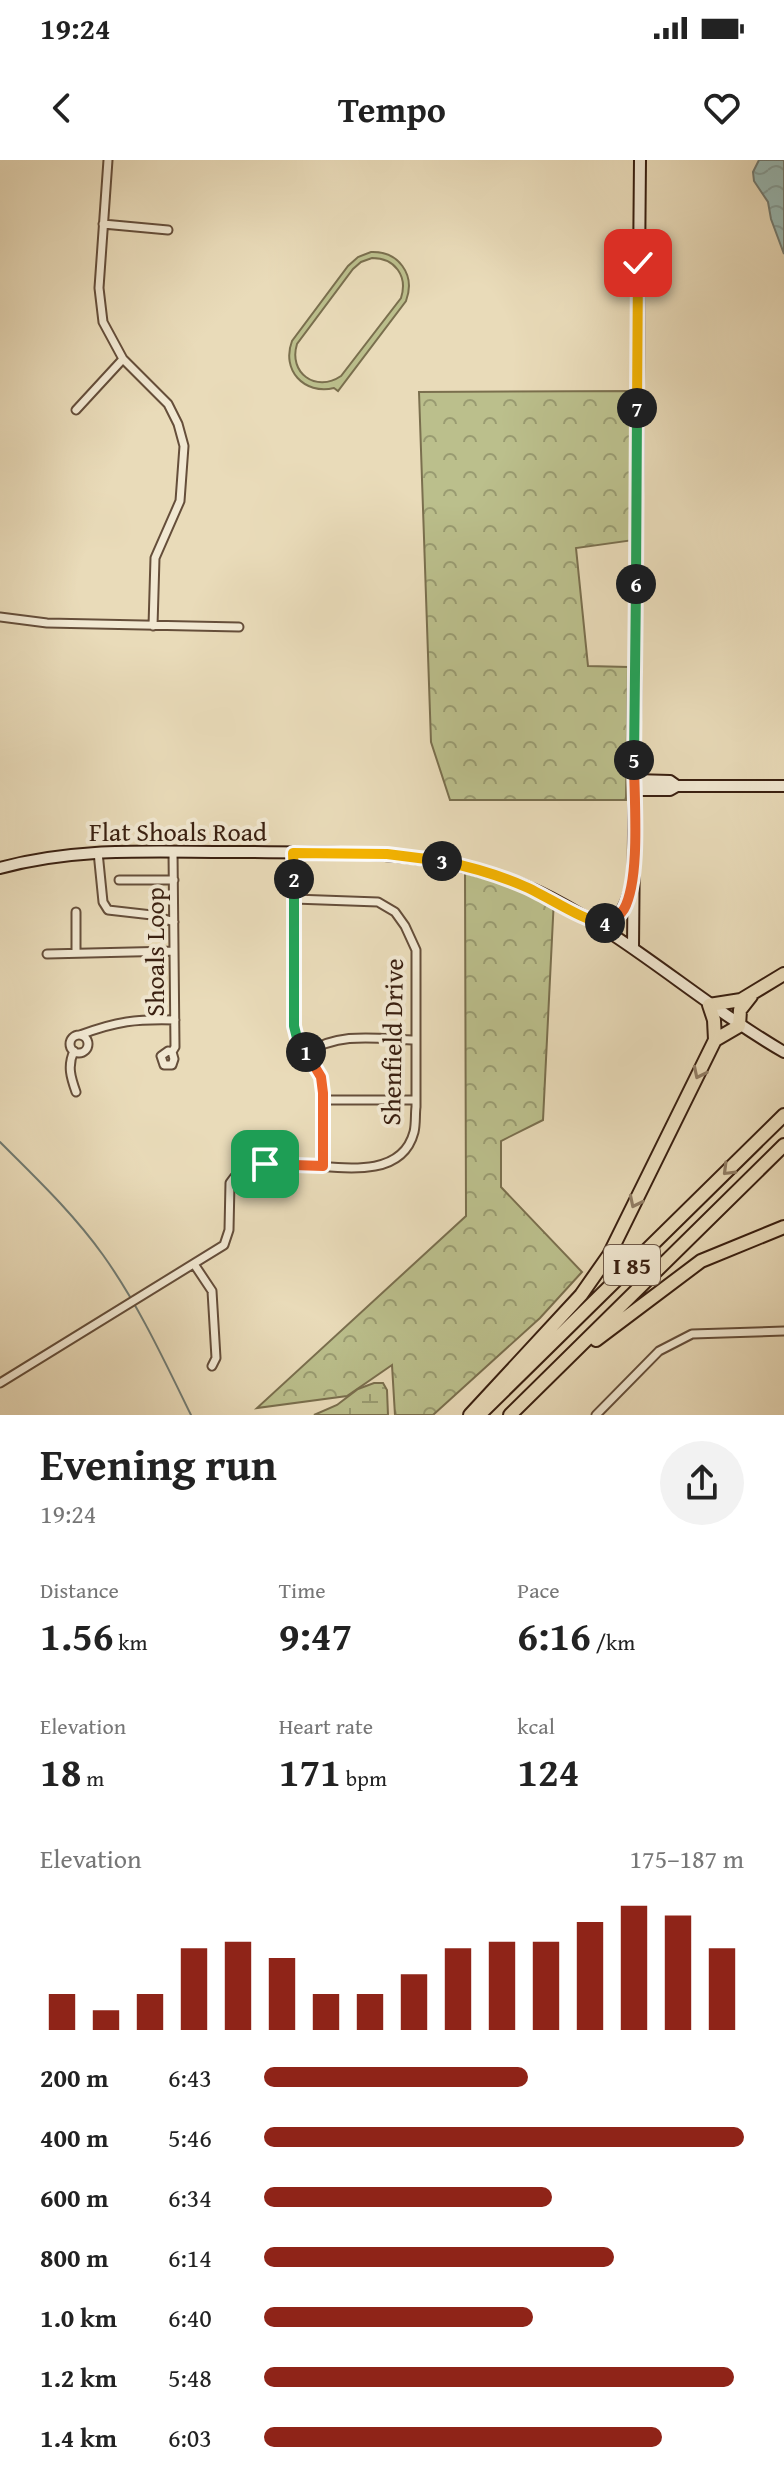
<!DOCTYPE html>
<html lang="en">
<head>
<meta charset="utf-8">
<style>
	:root { --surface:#fff; --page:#f2f2f2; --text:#222; --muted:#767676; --accent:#8f2418 }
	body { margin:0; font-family:"Gentium Book Plus",serif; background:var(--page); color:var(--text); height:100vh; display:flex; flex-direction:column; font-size:30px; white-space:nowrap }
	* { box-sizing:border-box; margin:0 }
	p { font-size:26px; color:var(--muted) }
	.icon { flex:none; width:44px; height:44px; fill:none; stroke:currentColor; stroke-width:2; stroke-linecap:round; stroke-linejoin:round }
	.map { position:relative; height:1255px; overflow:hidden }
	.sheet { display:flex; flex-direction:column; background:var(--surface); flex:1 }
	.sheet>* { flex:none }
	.pin { position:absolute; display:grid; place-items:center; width:68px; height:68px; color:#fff; margin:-34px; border-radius:16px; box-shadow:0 4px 12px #0006 }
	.km { position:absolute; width:40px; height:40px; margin:-20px; border-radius:50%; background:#222; color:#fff; font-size:22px; line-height:40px; text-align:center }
	.round { display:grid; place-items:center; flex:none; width:84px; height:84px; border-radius:42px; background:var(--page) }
	.summary { display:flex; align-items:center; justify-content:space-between; height:136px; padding:0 40px }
	h1 { font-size:44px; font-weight:800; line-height:60px }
	.figures { display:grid; grid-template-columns:repeat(3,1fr); gap:12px; height:136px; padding:8px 40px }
	.figures div { display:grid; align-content:center }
	.figures b { font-size:40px; font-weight:800 }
	.figures small { font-size:22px; font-weight:400 }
	.figures p { font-size:22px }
	.chart { height:224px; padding:16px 40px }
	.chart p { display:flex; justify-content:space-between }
	.chart svg { width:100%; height:144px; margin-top:8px; stroke:var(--accent); stroke-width:6 }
	ul { padding:0 40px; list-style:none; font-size:26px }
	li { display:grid; grid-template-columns:128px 96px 1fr; align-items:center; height:60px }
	li i { height:20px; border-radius:10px; background:var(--accent) }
	.status { display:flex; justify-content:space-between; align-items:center; height:56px; padding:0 40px; background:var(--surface); direction:ltr }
	.status svg { height:22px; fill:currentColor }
	header { display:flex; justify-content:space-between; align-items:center; height:104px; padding:0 40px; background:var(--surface); font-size:36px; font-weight:800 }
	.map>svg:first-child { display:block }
	.forest { fill:url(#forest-crowns); stroke:#7a6f4e; stroke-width:2 }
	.wetland { fill:url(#wetland-marsh); stroke:#7a6f4e; stroke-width:2 }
	.garden { fill:#bbbf8c; stroke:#7a6f4e; stroke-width:2; fill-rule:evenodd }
	.water { fill:url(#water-waves); stroke:#727c73; stroke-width:2 }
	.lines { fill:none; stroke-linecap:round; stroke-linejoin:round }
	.stream { stroke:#727c73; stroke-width:2 }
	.street-casing { stroke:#654e3a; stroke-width:11 }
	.secondary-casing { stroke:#391f10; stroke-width:14 }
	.highway-casing { stroke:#391f10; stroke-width:16 }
	.street { stroke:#f1e8d2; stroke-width:7 }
	.secondary { stroke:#f1e8d2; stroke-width:10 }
	.highway { stroke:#e9dbb9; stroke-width:12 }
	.oneway { stroke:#917d64 }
	.split-1-casing { stroke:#fff; stroke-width:16 }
	.split-2-casing { stroke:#fff; stroke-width:16 }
	.split-3-casing { stroke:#fff; stroke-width:16 }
	.split-4-casing { stroke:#fff; stroke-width:16 }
	.split-5-casing { stroke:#fff; stroke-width:16 }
	.split-6-casing { stroke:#fff; stroke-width:16 }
	.split-7-casing { stroke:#fff; stroke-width:16 }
	.split-8-casing { stroke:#fff; stroke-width:16 }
	.split-1 { stroke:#f0652b; stroke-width:10 }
	.split-2 { stroke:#22a559; stroke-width:10 }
	.split-3 { stroke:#f5b400; stroke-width:10 }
	.split-4 { stroke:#f5b400; stroke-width:10 }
	.split-5 { stroke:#f0652b; stroke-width:10 }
	.split-6 { stroke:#22a559; stroke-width:10 }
	.split-7 { stroke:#22a559; stroke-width:10 }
	.split-8 { stroke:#f5b400; stroke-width:10 }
	.labels { text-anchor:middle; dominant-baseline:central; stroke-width:8; stroke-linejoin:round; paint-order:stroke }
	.shield { fill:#f1e8d2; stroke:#705b4a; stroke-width:2 }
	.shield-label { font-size:24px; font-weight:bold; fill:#391f10 }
	.street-label { font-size:26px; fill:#391f10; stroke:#f1e8d2 }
</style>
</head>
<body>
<div class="status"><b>19:24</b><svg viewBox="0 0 49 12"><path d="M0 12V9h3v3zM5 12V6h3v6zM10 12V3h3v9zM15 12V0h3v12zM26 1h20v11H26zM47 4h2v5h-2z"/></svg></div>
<header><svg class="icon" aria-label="back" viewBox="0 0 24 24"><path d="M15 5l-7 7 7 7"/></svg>Tempo<svg class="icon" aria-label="heart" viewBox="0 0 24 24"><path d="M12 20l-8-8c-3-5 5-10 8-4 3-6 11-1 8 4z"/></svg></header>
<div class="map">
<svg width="784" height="1255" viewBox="0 0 784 1255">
	<defs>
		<pattern id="forest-crowns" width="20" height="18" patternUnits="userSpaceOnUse" patternTransform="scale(2)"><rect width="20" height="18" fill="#bbbf8c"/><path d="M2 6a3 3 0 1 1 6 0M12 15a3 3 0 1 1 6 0" fill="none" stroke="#999b71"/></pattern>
		<pattern id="wetland-marsh" width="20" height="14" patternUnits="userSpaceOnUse" patternTransform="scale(2)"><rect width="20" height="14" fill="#bbbf8c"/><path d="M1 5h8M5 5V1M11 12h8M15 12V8" fill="none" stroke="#999b71"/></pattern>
		<pattern id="water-waves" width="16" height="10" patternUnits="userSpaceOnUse" patternTransform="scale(2)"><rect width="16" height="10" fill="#98bab5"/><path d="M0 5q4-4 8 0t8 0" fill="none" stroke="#849f9b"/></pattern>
	</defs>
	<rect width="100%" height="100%" fill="#e9dbb9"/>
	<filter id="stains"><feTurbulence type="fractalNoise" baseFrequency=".0025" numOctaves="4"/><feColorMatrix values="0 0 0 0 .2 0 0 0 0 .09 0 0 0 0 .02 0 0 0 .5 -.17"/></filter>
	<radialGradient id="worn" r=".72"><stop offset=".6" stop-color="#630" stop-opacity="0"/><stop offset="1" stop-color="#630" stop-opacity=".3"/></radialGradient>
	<!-- forest -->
	<path class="forest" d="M637,231L634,380L576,388L588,506L628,507L626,640H450L431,582L419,232Z
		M465,709L554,738L543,960L501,981V1027L582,1112L540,1158L433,1255H395L392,1205L347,1236L257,1248L466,1056Z"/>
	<!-- wetland -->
	<path class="wetland" d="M374,1223H383L387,1230L388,1255H314L337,1245L358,1229Z"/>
	<!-- garden -->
	<path class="garden" d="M371,92C398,91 416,114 406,141L338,231L334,228C304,235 281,210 292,181L348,106L358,97ZM372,98C395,98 408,116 401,138L341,216C316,233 288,213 297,184L353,109L361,102Z"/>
	<!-- water -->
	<path class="water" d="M759,0H784V94L771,59L768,42L754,21L753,12Z"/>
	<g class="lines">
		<!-- stream -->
		<path class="stream" d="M0,982C36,1018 73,1053 103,1095C138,1144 164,1200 191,1255"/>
		<defs>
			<path id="street" d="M108,0L99,128L103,162L123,199L168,244L178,264L184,286L180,341L155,398L153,466
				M103,64L168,70
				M76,250L123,199
				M0,457L47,463L239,467
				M98,692L103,742L108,750L152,755L174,762
				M293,693L294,866L297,878L321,917L323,1006
				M119,720H174
				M76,793V752
				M47,794L174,791
				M80,875C117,861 136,859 175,860
				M70 884a9 9 0 1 1 18 0a9 9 0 1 1-18 0Z
				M74,891C67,906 71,918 76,932
				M172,892L174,899L172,905H164L161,896L168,891L172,892L175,887L173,692
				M307,893C340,871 378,879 416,880
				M323,940H416
				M264,990L265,1004
				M194,1104L212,1131L216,1198L212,1206
				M0,1223L224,1085L229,1070L230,1023C235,1016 240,1009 248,1006C293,991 397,1037 414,972C416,964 415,954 416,947V790L405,766L395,752L378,742L294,739
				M596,1255L659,1191L692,1174L784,1171"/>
			<path id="secondary" d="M634,620L670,621L677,626
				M634,630H670L677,626H784
				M0,708C76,687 151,692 229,692C339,693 450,686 551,738C634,781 703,845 784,892
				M596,764C618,763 624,750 630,731
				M633,788L640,0"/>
			<path id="highway" d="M715,880L714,860L709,845L741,840L784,814
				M596,1180L701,1101L784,1067
				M481,1253L784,955
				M470,1255L581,1135L609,1095L715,880L739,866L740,850L751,836
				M510,1255L784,985"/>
		</defs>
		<!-- street casing -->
		<use href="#street" class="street-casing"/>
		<!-- secondary casing -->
		<use href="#secondary" class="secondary-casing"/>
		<!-- highway casing -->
		<use href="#highway" class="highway-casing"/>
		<!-- street -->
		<use href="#street" class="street"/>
		<!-- secondary -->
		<use href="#secondary" class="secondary"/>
		<!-- highway -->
		<use href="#highway" class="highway"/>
	</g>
	<!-- one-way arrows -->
	<defs><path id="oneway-chevron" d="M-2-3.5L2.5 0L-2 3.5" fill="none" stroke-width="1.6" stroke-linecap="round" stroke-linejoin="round" transform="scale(2)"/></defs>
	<g class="oneway">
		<use href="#oneway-chevron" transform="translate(699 913) rotate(116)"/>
		<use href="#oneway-chevron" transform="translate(728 1010) rotate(135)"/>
		<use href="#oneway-chevron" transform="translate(635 1042) rotate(116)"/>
	</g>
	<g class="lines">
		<defs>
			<path id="split-1" d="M265,1004L323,1006V933L321,917L306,892"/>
			<path id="split-2" d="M294,719V866L297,878L306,892"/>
			<path id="split-3" d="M294,719L293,693L387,694L442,701"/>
			<path id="split-4" d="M442,701C471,707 499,715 526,727C545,735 588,764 605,763"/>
			<path id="split-5" d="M605,763C613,761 619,757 624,749C641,718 634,637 634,600"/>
			<path id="split-6" d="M634,600L636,424"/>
			<path id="split-7" d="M636,424L637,248"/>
			<path id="split-8" d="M637,248L638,103"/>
		</defs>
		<!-- split-1 casing -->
		<use href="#split-1" class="split-1-casing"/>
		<!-- split-2 casing -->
		<use href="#split-2" class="split-2-casing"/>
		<!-- split-3 casing -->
		<use href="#split-3" class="split-3-casing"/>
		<!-- split-4 casing -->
		<use href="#split-4" class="split-4-casing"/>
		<!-- split-5 casing -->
		<use href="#split-5" class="split-5-casing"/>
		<!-- split-6 casing -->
		<use href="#split-6" class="split-6-casing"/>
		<!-- split-7 casing -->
		<use href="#split-7" class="split-7-casing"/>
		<!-- split-8 casing -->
		<use href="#split-8" class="split-8-casing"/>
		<!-- split-1 -->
		<use href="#split-1" class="split-1"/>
		<!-- split-2 -->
		<use href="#split-2" class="split-2"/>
		<!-- split-3 -->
		<use href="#split-3" class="split-3"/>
		<!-- split-4 -->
		<use href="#split-4" class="split-4"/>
		<!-- split-5 -->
		<use href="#split-5" class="split-5"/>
		<!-- split-6 -->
		<use href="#split-6" class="split-6"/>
		<!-- split-7 -->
		<use href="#split-7" class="split-7"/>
		<!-- split-8 -->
		<use href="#split-8" class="split-8"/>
	</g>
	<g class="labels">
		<!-- shield labels -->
		<rect class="shield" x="604" y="1085" width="56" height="40" rx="6"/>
		<g class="shield-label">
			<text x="632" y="1105">I 85</text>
		</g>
		<!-- street labels -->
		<g class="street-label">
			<text x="178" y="671">Flat Shoals Road</text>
			<text transform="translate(154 792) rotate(-90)">Shoals Loop</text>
			<text transform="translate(392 882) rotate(-89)">Shenfield Drive</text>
		</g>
	</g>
	<rect width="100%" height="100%" filter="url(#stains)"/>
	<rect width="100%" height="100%" fill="url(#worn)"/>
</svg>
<div class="pin" style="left:265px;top:1004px;background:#1e9e55"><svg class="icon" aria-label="arrive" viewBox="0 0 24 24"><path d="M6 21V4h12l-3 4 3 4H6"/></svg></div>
<div class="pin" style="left:638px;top:103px;background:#d93025"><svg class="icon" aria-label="check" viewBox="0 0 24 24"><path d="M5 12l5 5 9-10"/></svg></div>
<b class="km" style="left:306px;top:892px">1</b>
<b class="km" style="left:294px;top:719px">2</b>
<b class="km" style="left:442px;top:701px">3</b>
<b class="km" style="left:605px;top:763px">4</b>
<b class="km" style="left:634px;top:600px">5</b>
<b class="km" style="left:636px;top:424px">6</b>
<b class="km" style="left:637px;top:248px">7</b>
</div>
<section class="sheet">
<div class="summary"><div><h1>Evening run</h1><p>19:24</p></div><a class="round"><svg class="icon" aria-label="share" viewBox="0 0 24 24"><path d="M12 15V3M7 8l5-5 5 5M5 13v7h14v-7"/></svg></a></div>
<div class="figures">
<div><p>Distance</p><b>1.56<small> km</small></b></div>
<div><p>Time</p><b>9:47</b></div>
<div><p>Pace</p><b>6:16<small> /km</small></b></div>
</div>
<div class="figures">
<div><p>Elevation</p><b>18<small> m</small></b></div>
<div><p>Heart rate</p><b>171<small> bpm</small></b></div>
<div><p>kcal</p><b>124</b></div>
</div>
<div class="chart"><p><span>Elevation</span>175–187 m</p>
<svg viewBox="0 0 160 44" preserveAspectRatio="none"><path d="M5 44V33M15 44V38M25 44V33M35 44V19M45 44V17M55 44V22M65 44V33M75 44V33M85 44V27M95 44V19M105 44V17M115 44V17M125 44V11M135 44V6M145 44V9M155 44V19"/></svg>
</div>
<ul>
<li><b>200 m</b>6:43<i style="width:55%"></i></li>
<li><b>400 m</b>5:46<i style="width:100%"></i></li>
<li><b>600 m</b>6:34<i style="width:60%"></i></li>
<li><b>800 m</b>6:14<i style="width:73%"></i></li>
<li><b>1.0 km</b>6:40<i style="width:56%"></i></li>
<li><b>1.2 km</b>5:48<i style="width:98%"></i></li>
<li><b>1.4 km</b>6:03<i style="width:83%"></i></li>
</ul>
</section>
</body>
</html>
